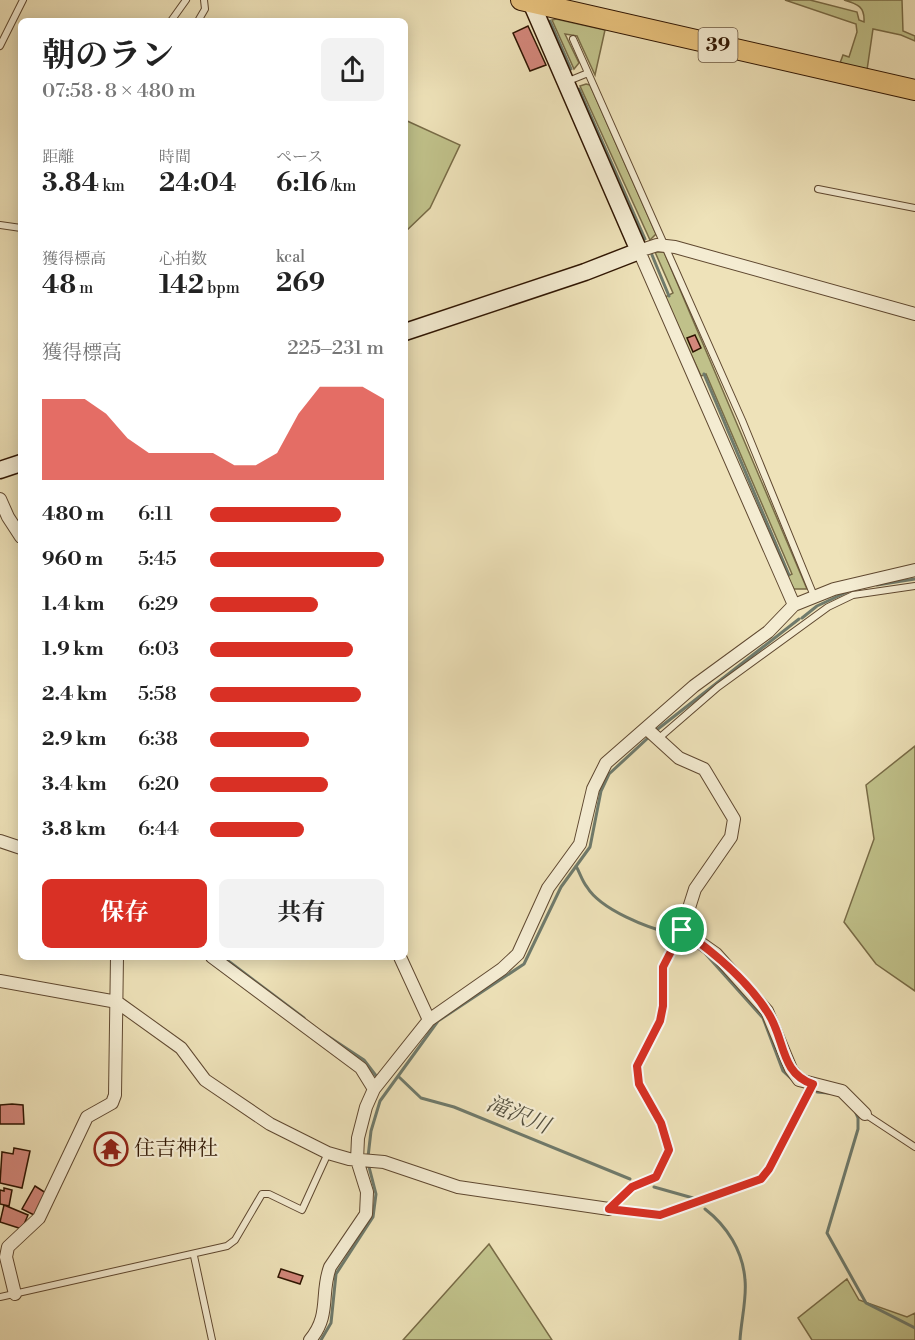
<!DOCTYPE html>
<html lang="ja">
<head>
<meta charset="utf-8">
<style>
	:root { --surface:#fff; --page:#f2f2f2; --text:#222; --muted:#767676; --accent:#d93025 }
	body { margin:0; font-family:"Libre Bodoni","Noto Serif JP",serif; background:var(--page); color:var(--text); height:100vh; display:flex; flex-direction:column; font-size:22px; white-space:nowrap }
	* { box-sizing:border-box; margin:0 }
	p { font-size:20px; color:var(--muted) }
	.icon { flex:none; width:33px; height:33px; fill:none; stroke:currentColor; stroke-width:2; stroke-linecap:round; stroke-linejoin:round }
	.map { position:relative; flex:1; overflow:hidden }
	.panel { position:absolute; left:18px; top:18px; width:390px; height:942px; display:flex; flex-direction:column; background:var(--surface); border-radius:9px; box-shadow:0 3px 15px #0003 }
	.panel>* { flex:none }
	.pin { position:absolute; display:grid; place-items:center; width:51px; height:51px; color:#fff; margin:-26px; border:3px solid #fff; border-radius:50%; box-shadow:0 2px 6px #0007 }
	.round { display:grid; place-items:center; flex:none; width:63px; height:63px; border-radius:9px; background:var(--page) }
	.head { display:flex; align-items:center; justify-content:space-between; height:102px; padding:0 24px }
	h1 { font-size:33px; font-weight:700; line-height:45px }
	.figures { display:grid; grid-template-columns:repeat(3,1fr); gap:9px; height:102px; padding:6px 24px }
	.figures div { display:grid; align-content:center }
	.figures b { font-size:26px; font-weight:700 }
	.figures small { font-size:16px; font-weight:400 }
	.figures p { font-size:16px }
	.chart { height:168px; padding:12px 24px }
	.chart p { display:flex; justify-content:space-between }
	.chart svg { width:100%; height:108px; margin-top:6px; fill:var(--accent); opacity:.7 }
	.action { display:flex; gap:12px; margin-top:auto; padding:12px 24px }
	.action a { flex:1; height:69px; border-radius:9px; background:var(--accent); color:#fff; font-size:24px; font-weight:700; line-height:69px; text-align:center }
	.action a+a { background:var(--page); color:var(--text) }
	ul { padding:0 24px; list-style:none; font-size:20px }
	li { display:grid; grid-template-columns:96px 72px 1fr; align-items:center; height:45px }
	li i { height:15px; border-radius:8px; background:var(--accent) }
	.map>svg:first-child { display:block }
	.green { fill:#c0c18a; stroke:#786b46; stroke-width:1.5 }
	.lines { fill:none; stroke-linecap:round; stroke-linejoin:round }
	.stream { stroke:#6f7a6b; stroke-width:3 }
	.building { fill:#d3877b; stroke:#2f1502; stroke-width:1.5 }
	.lane-casing { stroke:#5f4830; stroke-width:8 }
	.street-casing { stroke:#5f4830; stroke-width:14 }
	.secondary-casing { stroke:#2f1502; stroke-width:19 }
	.primary-casing { stroke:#2f1502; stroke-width:22 }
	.lane { stroke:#f4ecd2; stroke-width:6 }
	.street { stroke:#f4ecd2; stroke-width:12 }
	.secondary { stroke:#f4ecd2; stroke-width:16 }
	.primary { stroke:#e7c17c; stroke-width:20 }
	.route-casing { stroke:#fff; stroke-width:12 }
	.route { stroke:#d93025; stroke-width:8 }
	.labels { text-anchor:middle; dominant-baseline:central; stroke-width:4.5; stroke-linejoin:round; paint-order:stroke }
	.shield { fill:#f4ecd2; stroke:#6a5640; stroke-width:1.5 }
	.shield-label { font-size:20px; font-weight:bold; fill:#2f1502 }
	.poi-label { font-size:21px; fill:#2f1502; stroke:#f4ecd2; text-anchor:start }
	.water-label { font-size:22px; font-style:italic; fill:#54503f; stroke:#f4ecd2 }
</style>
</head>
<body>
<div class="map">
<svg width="915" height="1340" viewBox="0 0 915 1340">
	<rect width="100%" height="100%" fill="#eee2b9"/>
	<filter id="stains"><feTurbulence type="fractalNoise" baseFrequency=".00333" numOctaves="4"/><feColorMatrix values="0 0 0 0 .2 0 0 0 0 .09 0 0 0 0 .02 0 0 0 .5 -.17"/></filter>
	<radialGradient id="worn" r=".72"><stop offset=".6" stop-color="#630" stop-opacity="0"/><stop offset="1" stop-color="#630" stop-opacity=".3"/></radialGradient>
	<!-- green -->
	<path class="green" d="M785,0H810L857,12L859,20L864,22C865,7 858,4 844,0H902L903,31L915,36V41L901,35L873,29L867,70L840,63L843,55L849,57L857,32L856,24Z
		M556,19L605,30L595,75L577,36L565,34L579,63L574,69L552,20Z
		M586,84L590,85L656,234L650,240L580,86Z
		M405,120L460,145L430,208L405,232Z
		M655,252H664L807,589H794L787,576L792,574L706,374L701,376L665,297L673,293Z
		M915,746V991L876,964L844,922L874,839L866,785Z
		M489,1244L552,1340H403Z
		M847,1279L859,1300L907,1317L915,1313V1340H812L798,1318Z"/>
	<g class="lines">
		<!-- stream -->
		<path class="stream" d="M550,21L571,69
			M579,89L645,239
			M652,255L669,296
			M704,374L789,575
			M877,585L915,579
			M802,618L817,606L847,592
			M654,732L799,619
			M576,866C580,873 582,881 587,887C601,910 648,928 673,934
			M703,951L763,1018L783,1071L796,1083
			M223,957L304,1018
			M323,1033L364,1060L377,1077
			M399,1077L421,1098L454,1107L630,1179
			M817,1092L828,1093
			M855,1111L858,1118V1129L827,1233L866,1303L915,1328
			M368,1157L371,1131L380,1101L438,1021L524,964L561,887L590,847L601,791L609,774L649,737
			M654,1187L693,1198
			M705,1209C727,1226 743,1251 745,1280C747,1298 741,1321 740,1340
			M321,1340L331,1323L336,1274L373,1217L376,1194L368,1163"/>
	</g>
	<!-- building -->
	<path class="building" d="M528,26L546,65L530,71L513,33Z
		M695,335L701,348L693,352L687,338Z
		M12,1104L23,1105L24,1124H0V1105Z
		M14,1148L30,1151L22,1188L0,1183L2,1152L13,1154Z
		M35,1186L46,1193L34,1215L22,1209Z
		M4,1188L12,1190L9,1206L0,1204V1190L4,1191Z
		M4,1205L28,1215L22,1229L0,1222Z
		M281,1269L303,1276L300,1284L278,1277Z"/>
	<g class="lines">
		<defs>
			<path id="lane" d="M171,21L186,0
				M198,21L205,9L204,0
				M573,39L742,420L814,596
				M0,46L23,0
				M566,82L588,73
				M818,189L915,208
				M0,225L21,228
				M658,739L718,687L828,607L853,595L915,586
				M865,1114L915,1147
				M609,1209L632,1187L656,1177L669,1150L661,1123L639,1084L637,1066L660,1021L663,1006V967L682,930
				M609,1209L660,1215L761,1179L769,1169L812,1084
				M194,1256L212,1340
				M0,1297L227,1246L235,1240L262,1194H269L302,1210L328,1153"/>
			<path id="street" d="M0,499L8,517L21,537
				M794,605L639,251L657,245L675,247L915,314
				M646,728L679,758L704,769L734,819L731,837L695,889L682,930L716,954L767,1011L791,1069L799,1080L842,1091L865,1114
				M0,841L21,848
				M212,957L361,1068L374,1089
				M400,957L429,1020
				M0,981L117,1002L181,1048L205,1080L270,1124L328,1153L349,1159L384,1162L458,1187L609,1209
				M15,1294L6,1257L8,1247L39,1218L87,1117L112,1103L115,1095L117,957
				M310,1340C331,1315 320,1294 330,1267L366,1214L367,1192L357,1160L358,1138L366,1107L374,1089L429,1020L502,969L518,954L548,888L580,844L593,789L606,763L694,686L768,632L794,605L834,589L915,570"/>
			<path id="secondary" d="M405,332L585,272L639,251L530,0
				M0,470L21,463"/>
			<path id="primary" d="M521,0L915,90"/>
		</defs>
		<!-- lane casing -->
		<use href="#lane" class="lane-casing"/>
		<!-- street casing -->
		<use href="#street" class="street-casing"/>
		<!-- secondary casing -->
		<use href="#secondary" class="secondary-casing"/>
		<!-- primary casing -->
		<use href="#primary" class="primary-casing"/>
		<!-- lane -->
		<use href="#lane" class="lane"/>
		<!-- street -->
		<use href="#street" class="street"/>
		<!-- secondary -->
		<use href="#secondary" class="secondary"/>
		<!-- primary -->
		<use href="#primary" class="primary"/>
	</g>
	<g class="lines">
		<defs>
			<path id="route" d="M682,930C712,951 748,981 768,1013C785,1038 780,1074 813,1084L769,1169L761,1179L660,1215L609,1209L632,1187L656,1177L669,1150L661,1123L639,1084L637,1066L660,1021L663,1006V967Z"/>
		</defs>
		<!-- route casing -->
		<use href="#route" class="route-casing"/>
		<!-- route -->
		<use href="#route" class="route"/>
	</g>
	<!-- icons -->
	<defs>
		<symbol id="temple-ring" viewBox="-11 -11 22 22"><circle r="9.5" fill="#f4ecd2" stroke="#8f2418" stroke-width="1.5"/><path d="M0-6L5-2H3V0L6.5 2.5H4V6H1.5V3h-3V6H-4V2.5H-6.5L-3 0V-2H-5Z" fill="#8f2418"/></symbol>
	</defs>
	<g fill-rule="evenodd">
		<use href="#temple-ring" x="92" y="1130" width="38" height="38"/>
	</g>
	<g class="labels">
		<!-- shield labels -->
		<rect class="shield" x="698.5" y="28" width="39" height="34" rx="4.5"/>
		<g class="shield-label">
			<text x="718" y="45">39</text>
		</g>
		<!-- poi labels -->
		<g class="poi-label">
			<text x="134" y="1149">住吉神社</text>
		</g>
		<!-- water labels -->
		<g class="water-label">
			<text transform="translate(518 1115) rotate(22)">滝沢川</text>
		</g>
	</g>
	<rect width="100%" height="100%" filter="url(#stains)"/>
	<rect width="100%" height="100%" fill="url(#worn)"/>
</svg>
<div class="pin" style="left:682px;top:930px;background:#1e9e55"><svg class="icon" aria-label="arrive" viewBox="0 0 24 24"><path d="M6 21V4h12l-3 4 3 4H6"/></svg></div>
<section class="panel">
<div class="head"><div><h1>朝のラン</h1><p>07:58 · 8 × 480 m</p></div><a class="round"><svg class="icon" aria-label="share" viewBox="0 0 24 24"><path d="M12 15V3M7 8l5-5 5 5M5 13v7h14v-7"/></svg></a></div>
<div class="figures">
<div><p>距離</p><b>3.84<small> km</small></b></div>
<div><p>時間</p><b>24:04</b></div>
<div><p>ペース</p><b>6:16<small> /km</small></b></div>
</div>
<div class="figures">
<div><p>獲得標高</p><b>48<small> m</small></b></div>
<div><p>心拍数</p><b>142<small> bpm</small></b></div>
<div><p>kcal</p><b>269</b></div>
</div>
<div class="chart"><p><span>獲得標高</span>225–231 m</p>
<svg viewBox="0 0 160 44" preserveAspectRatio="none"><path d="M0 44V11L10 11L20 11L30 17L40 27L50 33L60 33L70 33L80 33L90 38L100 38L110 33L120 17L130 6L140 6L150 6L160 11V44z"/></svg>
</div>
<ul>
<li><b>480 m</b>6:11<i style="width:75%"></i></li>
<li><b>960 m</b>5:45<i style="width:100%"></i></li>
<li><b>1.4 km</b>6:29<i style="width:62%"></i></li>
<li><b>1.9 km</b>6:03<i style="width:82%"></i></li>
<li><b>2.4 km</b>5:58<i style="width:87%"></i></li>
<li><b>2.9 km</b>6:38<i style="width:57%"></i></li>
<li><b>3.4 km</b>6:20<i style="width:68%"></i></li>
<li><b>3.8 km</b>6:44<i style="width:54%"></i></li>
</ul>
<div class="action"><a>保存</a><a>共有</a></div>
</section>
</div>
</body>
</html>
